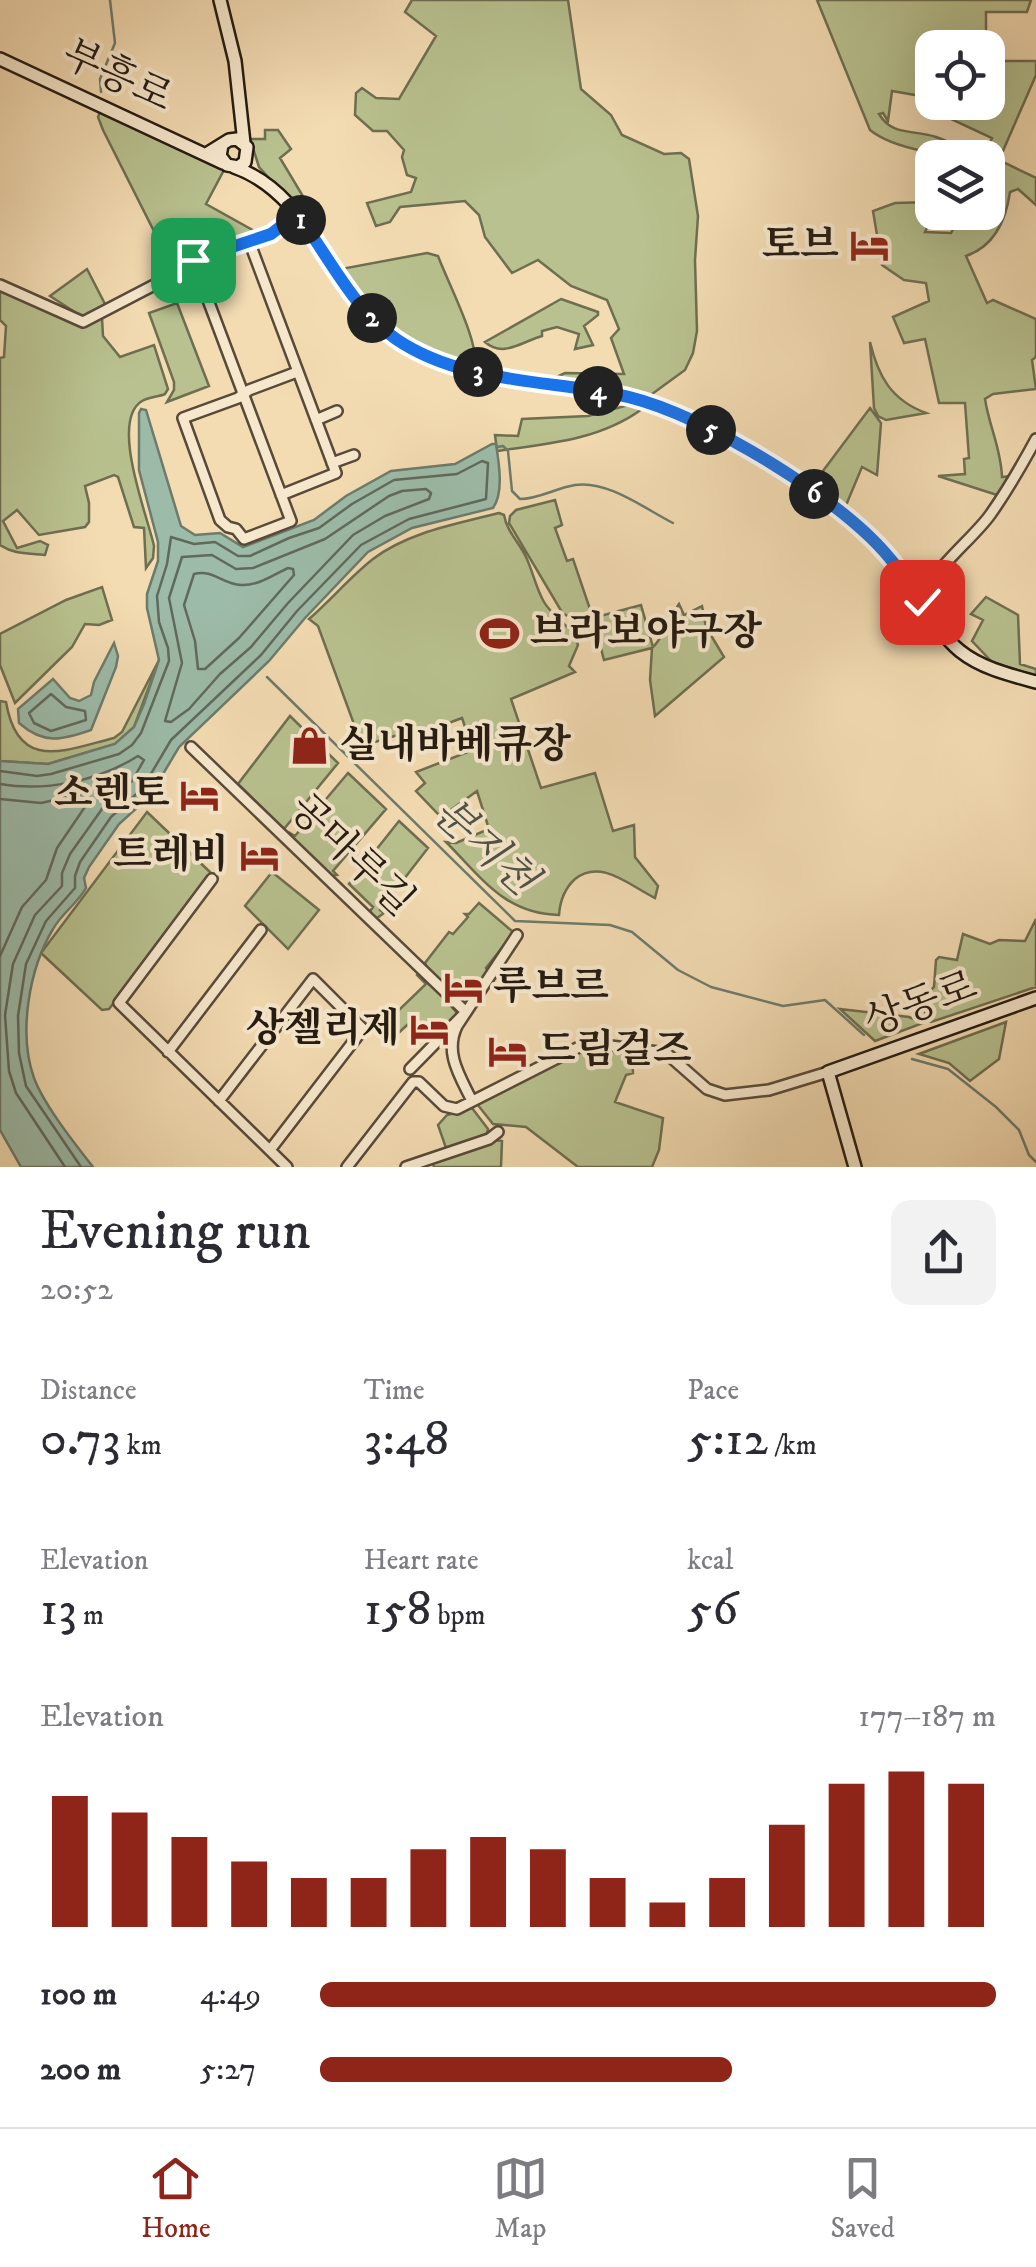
<!DOCTYPE html>
<html lang="en">
<head>
<meta charset="utf-8">
<style>
	:root { --surface:#fff; --page:#f2f2f3; --text:#2b2b33; --muted:#7c7c81; --line:#e1e1e2; --accent:#8f2418 }
	body { margin:0; font-family:"IM FELL DW Pica","Noto Serif KR",serif; background:var(--page); color:var(--text); height:100vh; display:flex; flex-direction:column; font-size:38px; white-space:nowrap }
	* { box-sizing:border-box; margin:0 }
	p { font-size:32px; color:var(--muted) }
	.icon { flex:none; width:55px; height:55px; fill:none; stroke:currentColor; stroke-width:2; stroke-linecap:round; stroke-linejoin:round }
	.map { position:relative; height:1167px; overflow:hidden }
	.side { display:flex; flex-direction:column; background:var(--surface); flex:1 }
	.side>* { flex:none }
	.buttons { position:absolute; left:915px; top:30px; display:grid; gap:20px }
	.buttons a { display:grid; place-items:center; width:90px; height:90px; border-radius:20px; background:var(--surface); box-shadow:0 10px 40px #0002; font-size:50px }
	.pin { position:absolute; display:grid; place-items:center; width:85px; height:85px; color:#fff; margin:-42px; border-radius:20px; box-shadow:0 5px 15px #0006 }
	.km { position:absolute; width:50px; height:50px; margin:-25px; border-radius:50%; background:#222; color:#fff; font-size:28px; line-height:50px; text-align:center }
	.round { display:grid; place-items:center; flex:none; width:105px; height:105px; border-radius:20px; background:var(--page) }
	.overview { display:flex; align-items:center; justify-content:space-between; height:170px; padding:0 40px }
	h1 { font-size:55px; font-weight:600; line-height:75px }
	.figures { display:grid; grid-template-columns:repeat(3,1fr); gap:15px; height:170px; padding:10px 40px }
	.figures div { display:grid; align-content:center }
	.figures b { font-size:50px; font-weight:600 }
	.figures small { font-size:28px; font-weight:400 }
	.figures p { font-size:28px }
	.chart { height:280px; padding:20px 40px }
	.chart p { display:flex; justify-content:space-between }
	.chart svg { width:100%; height:180px; margin-top:10px; stroke:var(--accent); stroke-width:6 }
	ul { padding:0 40px; list-style:none; font-size:32px }
	li { display:grid; grid-template-columns:160px 120px 1fr; align-items:center; height:75px }
	li i { height:25px; border-radius:12px; background:var(--accent) }
	.menu { display:flex; justify-content:space-around; align-items:center; height:140px; border-top:2px solid var(--line); background:var(--surface); font-size:28px; color:var(--muted) }
	.menu a { display:grid; justify-items:center; gap:5px }
	.menu .active { color:var(--accent) }
	.map>svg:first-child { display:block }
	.green { fill:#b8c18f; stroke:#6e6e50; stroke-width:2.5 }
	.water { fill:#9cbba8; stroke:#6c7b6c; stroke-width:2.5 }
	.lines { fill:none; stroke-linecap:round; stroke-linejoin:round }
	.shore { stroke:#606a5c; stroke-width:2.5 }
	.stream { stroke:#6c7b6c; stroke-width:2.5 }
	.street-casing { stroke:#584a39; stroke-width:14 }
	.secondary-casing { stroke:#241a11; stroke-width:16 }
	.street { stroke:#f7e8cd; stroke-width:9 }
	.secondary { stroke:#f7e8cd; stroke-width:11 }
	.route-casing { stroke:#fff; stroke-width:20 }
	.route { stroke:#1a73e8; stroke-width:12 }
	.labels { text-anchor:middle; dominant-baseline:central; stroke-width:8; stroke-linejoin:round; paint-order:stroke }
	.street-label { font-size:40px; fill:#241a11; stroke:#f7e8cd }
	.poi-label { font-size:40px; font-weight:bold; fill:#241a11; stroke:#f7e8cd; text-anchor:end }
	.water-label { font-size:42px; font-style:italic; fill:#4e5246; stroke:#f7e8cd }
</style>
</head>
<body>
<div class="map">
<svg width="1036" height="1167" viewBox="0 0 1036 1167">
	<rect width="100%" height="100%" fill="#f3dbb2"/>
	<filter id="stains"><feTurbulence type="fractalNoise" baseFrequency=".002" numOctaves="4"/><feColorMatrix values="0 0 0 0 .2 0 0 0 0 .09 0 0 0 0 .02 0 0 0 .5 -.17"/></filter>
	<radialGradient id="worn" r=".72"><stop offset=".6" stop-color="#630" stop-opacity="0"/><stop offset="1" stop-color="#630" stop-opacity=".3"/></radialGradient>
	<!-- green -->
	<path class="green" d="M412,0H568L581,89L611,115L622,135L664,154L681,153L689,159L698,216L695,260L697,331L693,353L685,370L648,397L550,380L565,373L624,374L611,338L619,329L607,300L571,286L538,260L512,273L485,237L479,215L465,201L400,207L390,222L376,226L367,203L411,192L416,178L407,175L402,157L404,150L387,131H373L355,115L356,93L362,88L376,98L399,99L436,36L405,12Z
		M817,0H1031L1027,12H986V47L932,48V98L892,91L888,121L883,113L879,114C893,137 913,129 936,137C951,142 967,151 981,157C951,158 893,149 870,130Z
		M988,61H1036V75L999,160L1036,178V205L1018,189L1010,192C1006,220 995,246 966,256L987,303L993,300L1036,319V357L1032,360L1036,389L993,394L985,399C989,426 1001,448 1002,477L1010,476L997,495L938,476L965,474L964,459L969,458L965,403H939L925,339L904,343L893,317L929,301L926,283L904,280L882,265L873,211L895,203L932,202L934,213L925,232L951,233L963,213L988,212L990,181L988,158L984,157L992,138L947,117L939,118L941,103L988,102Z
		M100,112L225,168L206,204L258,233L170,263L103,130L98,117Z
		M265,130H278L291,149L280,158L313,213L308,221L259,167L250,139H265Z
		M427,253L438,256C448,283 480,343 475,368L415,346L376,317L341,269Z
		M87,269L106,306L84,318L50,296Z
		M0,288L81,326L102,318L103,336L120,357L154,345L168,389L165,394C158,397 149,397 142,401C109,421 148,517 154,546L153,558L146,568L144,528L134,527L118,477L114,475L85,486L89,503V522L85,527L39,535L17,510L3,521L17,548L40,541L48,545L45,555C28,553 15,555 0,545V358L4,357L6,326L0,320Z
		M561,299L598,312V315L584,326L593,345L575,349L579,334L557,327L542,331V336C521,342 503,358 485,342Z
		M177,303L209,386L167,402L174,390V382L149,313Z
		M870,342C878,376 891,400 926,413L886,420L878,416L874,408Z
		M632,404L642,405V409C600,440 547,444 497,451L495,435L518,436L522,419L588,416Z
		M870,408L881,423L877,475L862,467L844,510L811,487Z
		M555,500L562,525L555,528L567,561L573,559L593,618L641,605L653,647C663,638 670,617 679,604L684,615L702,606L706,627L724,657L655,716L650,680L652,648L604,660L595,626L563,614L509,523L510,516L516,510Z
		M499,513L504,515C507,532 519,542 526,557C533,572 536,588 544,602C554,619 573,626 578,645L569,666L575,672L511,699L541,788L595,773L613,831L634,825L635,857L658,886L655,898C630,886 601,858 575,879C564,889 560,901 559,915C505,914 482,878 446,842L456,843L489,829L477,791L441,817L416,791L425,783L416,772L473,750L462,718L404,740L401,734L362,746L318,626L309,619C331,600 350,577 373,559C408,532 457,524 499,513Z
		M102,587L112,620L99,625L85,624L72,647L15,703L0,665V634L66,600Z
		M986,597L1018,615L1020,664L1036,669V676L992,662L972,641L983,620L971,614Z
		M159,660L134,727L115,744L48,764L0,761V701L6,702C18,773 65,750 114,738L122,732Z
		M290,716L338,763L284,829L238,784Z
		M348,773L386,809L333,871L337,875L332,876L291,838L290,833L295,836Z
		M147,812L211,873L109,1009L102,1010L41,953Z
		M399,821L428,848L380,910L384,913L377,918L369,913L373,907L349,884Z
		M272,872L319,910L288,949L245,906Z
		M479,903L512,931V935L486,968L489,972L467,1004H464L428,970L425,963L449,932L453,934L468,917L465,914H469Z
		M1036,919V987L931,1022L925,1019V996L934,987L936,960L939,957L957,960L963,934L990,944L999,940L1025,941Z
		M420,972L459,1015L430,1044L407,1025L388,1043L374,1029L393,1011L396,1013L426,984L417,975Z
		M840,1009L909,1017L923,1023L875,1041Z
		M1006,1022L999,1059L970,1081L949,1063L919,1054Z
		M592,1046L632,1052L633,1073L626,1075L615,1102L663,1118L659,1150L652,1167H578L526,1127L493,1124L477,1104Z
		M472,1108L488,1129L486,1136L446,1148L438,1125L447,1115Z
		M495,1140L502,1141L501,1167H434L432,1161Z"/>
	<!-- water -->
	<path class="water" d="M141,409L146,410L181,526L195,535L220,533L243,547L314,520L346,496L391,471L455,464L492,444H496C499,463 504,493 493,508L412,528L368,552L305,618L269,661L179,747L150,796L119,824L89,867L84,878L86,888C77,904 62,913 53,929C29,969 18,1033 34,1078C44,1105 75,1144 93,1167H21L0,1130V761L48,764L115,744L134,727L144,704L159,660L147,608V594L158,561V542L139,470V413Z
		M114,643L118,656L116,667L91,730C62,740 44,745 19,723L18,709L53,679L70,698L79,701L91,695L94,682Z"/>
	<g class="lines">
		<!-- shore -->
		<path class="shore" d="M426,489L431,493L429,499L385,516L353,535L288,603L251,647L220,674L189,709L171,722L165,721L182,663L169,598L182,557L212,555L236,569L253,568L325,539L389,496L402,491Z
			M288,568L293,569L294,575L239,638L205,669H198L195,641L184,605L194,574C213,569 222,584 241,585C258,586 273,575 288,568Z
			M51,694L66,707L85,711L86,720L51,731L34,723L29,713Z
			M0,771L37,776L51,774L119,754L132,745L141,733L169,661L168,648L159,622L157,596L167,564L171,537L194,544L215,542L238,556H250L289,538L319,528L352,504L394,480L457,474L482,461L488,463L486,499L409,519L361,545L297,611L261,655L171,740L142,789L111,817L80,862L75,876V888L46,921L26,964L18,1016L19,1053L26,1086L81,1167
			M0,784C46,792 98,781 138,756L144,760L132,781L102,809L70,854L62,873V886L35,915L13,964L5,1015L9,1071L16,1093L65,1167
			M0,799L41,803L86,793L91,798L57,848L46,880L22,907L0,956"/>
		<!-- stream -->
		<path class="stream" d="M101,92L100,79L115,43L110,0
			M497,447L503,446L508,451L512,491L520,499C539,499 556,488 575,485C608,480 645,509 673,523
			M267,677L515,921L610,925L632,932L678,970L711,987L783,1006L825,1000L864,1035
			M912,1059L948,1069L996,1107L1019,1130L1029,1155L1036,1162"/>
		<defs>
			<path id="street" d="M249,241L336,473L281,495
				M193,260C226,347 259,434 291,521L244,539L236,529L228,527L220,520L183,418L238,398L249,390L297,372
				M0,285L83,322L158,283L171,267L271,234L297,214
				M316,420L337,411
				M332,463L354,455
				M922,602C926,575 972,540 990,515C1007,491 1022,465 1036,439
				M191,747L466,1012L410,1069
				M212,879L119,1003L287,1167
				M168,1052L261,930
				M219,1101L313,979L363,1029L270,1150
				M472,1101C460,1076 444,1053 457,1026L517,935
				M347,1167L413,1082H419L444,1106L457,1109L587,1043L666,1053L707,1089L725,1095L769,1090L828,1072
				M406,1167L489,1139L498,1132"/>
			<path id="secondary" d="M220,0L235,61L244,143
				M0,59L223,163
				M208,153L229,140L237,139L247,147L245,162L238,167L227,165L220,156L222,145
				M234,167C313,194 332,295 398,340C484,398 598,371 688,418C749,450 814,486 865,533C888,553 906,578 923,603C934,620 944,638 960,651C981,668 1010,675 1036,682
				M904,576L937,573
				M855,1167L828,1072L1036,998"/>
		</defs>
		<!-- street casing -->
		<use href="#street" class="street-casing"/>
		<!-- secondary casing -->
		<use href="#secondary" class="secondary-casing"/>
		<!-- street -->
		<use href="#street" class="street"/>
		<!-- secondary -->
		<use href="#secondary" class="secondary"/>
	</g>
	<g class="lines">
		<defs>
			<path id="route" d="M193,260L271,234L297,214C328,255 353,309 396,339C459,382 542,380 615,394C691,408 814,483 870,537C891,557 907,580 922,602"/>
		</defs>
		<!-- route casing -->
		<use href="#route" class="route-casing"/>
		<!-- route -->
		<use href="#route" class="route"/>
	</g>
	<!-- icons -->
	<defs>
		<symbol id="hotel-bare" viewBox="-9 -9 18 18"><path d="M-6-4.5h1.5V1H6V5H4.5V3h-9V5H-6ZM-4 0a1.8 1.8 0 1 1 3.6 0ZM.5 0V-2.5h3Q6-2.5 6 0Z" fill="#8f2418" stroke="#f7e8cd" stroke-width="2.5" paint-order="stroke"/></symbol>
		<symbol id="stadium-bare" viewBox="-9 -9 18 18"><path d="M0-5a6.5 5 0 1 0 0 10a6.5 5 0 1 0 0-10ZM-3.5-1.8h7v3.6h-7Z" fill="#8f2418" stroke="#f7e8cd" stroke-width="2.5" paint-order="stroke"/></symbol>
		<symbol id="shop-bare" viewBox="-9 -9 18 18"><path d="M-5-2.5h2.3a2.7 3.5 0 0 1 5.4 0H5L5.5 6h-11ZM-1.5-2.5h3a1.5 2.3 0 0 0-3 0Z" fill="#8f2418" stroke="#f7e8cd" stroke-width="2.5" paint-order="stroke"/></symbol>
	</defs>
	<g fill-rule="evenodd">
		<use href="#hotel-bare" x="842" y="218" width="55" height="55"/>
		<use href="#stadium-bare" x="472" y="606" width="55" height="55"/>
		<use href="#shop-bare" x="282" y="718" width="55" height="55"/>
		<use href="#hotel-bare" x="172" y="768" width="55" height="55"/>
		<use href="#hotel-bare" x="232" y="828" width="55" height="55"/>
		<use href="#hotel-bare" x="436" y="960" width="55" height="55"/>
		<use href="#hotel-bare" x="402" y="1002" width="55" height="55"/>
		<use href="#hotel-bare" x="480" y="1024" width="55" height="55"/>
	</g>
	<g class="labels">
		<!-- street labels -->
		<g class="street-label">
			<text transform="translate(117 77) rotate(25)">부흥로</text>
			<text transform="translate(351 856) rotate(44)">공마루길</text>
			<text transform="translate(921 1005) rotate(-20)">상동로</text>
		</g>
		<!-- poi labels -->
		<g class="poi-label">
			<text x="839" y="246">토브</text>
			<text x="530" y="633" text-anchor="start">브라보야구장</text>
			<text x="339" y="746" text-anchor="start">실내바베큐장</text>
			<text x="170" y="795">소렌토</text>
			<text x="229" y="856">트레비</text>
			<text x="493" y="988" text-anchor="start">루브르</text>
			<text x="400" y="1030">상젤리제</text>
			<text x="537" y="1051" text-anchor="start">드림걸즈</text>
		</g>
		<!-- water labels -->
		<g class="water-label">
			<text transform="translate(484 847) rotate(42)">분지천</text>
		</g>
	</g>
	<rect width="100%" height="100%" filter="url(#stains)"/>
	<rect width="100%" height="100%" fill="url(#worn)"/>
</svg>
<div class="buttons">
<a><svg class="icon" aria-label="locate" viewBox="0 0 24 24"><circle cx="12" cy="12" r="6"/><path d="M12 2v4M12 18v4M2 12h4M18 12h4"/></svg></a>
<a><svg class="icon" aria-label="layers" viewBox="0 0 24 24"><path d="M12 4l9 5-9 5-9-5zM3 14l9 5 9-5"/></svg></a>
</div>
<div class="pin" style="left:193px;top:260px;background:#1e9e55"><svg class="icon" aria-label="arrive" viewBox="0 0 24 24"><path d="M6 21V4h12l-3 4 3 4H6"/></svg></div>
<div class="pin" style="left:922px;top:602px;background:#d93025"><svg class="icon" aria-label="check" viewBox="0 0 24 24"><path d="M5 12l5 5 9-10"/></svg></div>
<b class="km" style="left:301px;top:220px">1</b>
<b class="km" style="left:372px;top:318px">2</b>
<b class="km" style="left:478px;top:372px">3</b>
<b class="km" style="left:598px;top:391px">4</b>
<b class="km" style="left:711px;top:430px">5</b>
<b class="km" style="left:814px;top:494px">6</b>
</div>
<section class="side">
<div class="overview"><div><h1>Evening run</h1><p>20:52</p></div><a class="round"><svg class="icon" aria-label="share" viewBox="0 0 24 24"><path d="M12 15V3M7 8l5-5 5 5M5 13v7h14v-7"/></svg></a></div>
<div class="figures">
<div><p>Distance</p><b>0.73<small> km</small></b></div>
<div><p>Time</p><b>3:48</b></div>
<div><p>Pace</p><b>5:12<small> /km</small></b></div>
</div>
<div class="figures">
<div><p>Elevation</p><b>13<small> m</small></b></div>
<div><p>Heart rate</p><b>158<small> bpm</small></b></div>
<div><p>kcal</p><b>56</b></div>
</div>
<div class="chart"><p><span>Elevation</span>177–187 m</p>
<svg viewBox="0 0 160 44" preserveAspectRatio="none"><path d="M5 44V12M15 44V16M25 44V22M35 44V28M45 44V32M55 44V32M65 44V25M75 44V22M85 44V25M95 44V32M105 44V38M115 44V32M125 44V19M135 44V9M145 44V6M155 44V9"/></svg>
</div>
<ul>
<li><b>100 m</b>4:49<i style="width:100%"></i></li>
<li><b>200 m</b>5:27<i style="width:61%"></i></li>
</ul>
</section>
<nav class="menu">
<a class="active"><svg class="icon" aria-label="home" viewBox="0 0 24 24"><path d="M3 11l9-7 9 7M6 9v11h12V9"/></svg>Home</a>
<a><svg class="icon" aria-label="map" viewBox="0 0 24 24"><path d="M3 6l6-2 6 2 6-2v14l-6 2-6-2-6 2zM9 4v14M15 6v14"/></svg>Map</a>
<a><svg class="icon" aria-label="saved" viewBox="0 0 24 24"><path d="M7 4h10v16l-5-4-5 4z"/></svg>Saved</a>
</nav>
</body>
</html>
